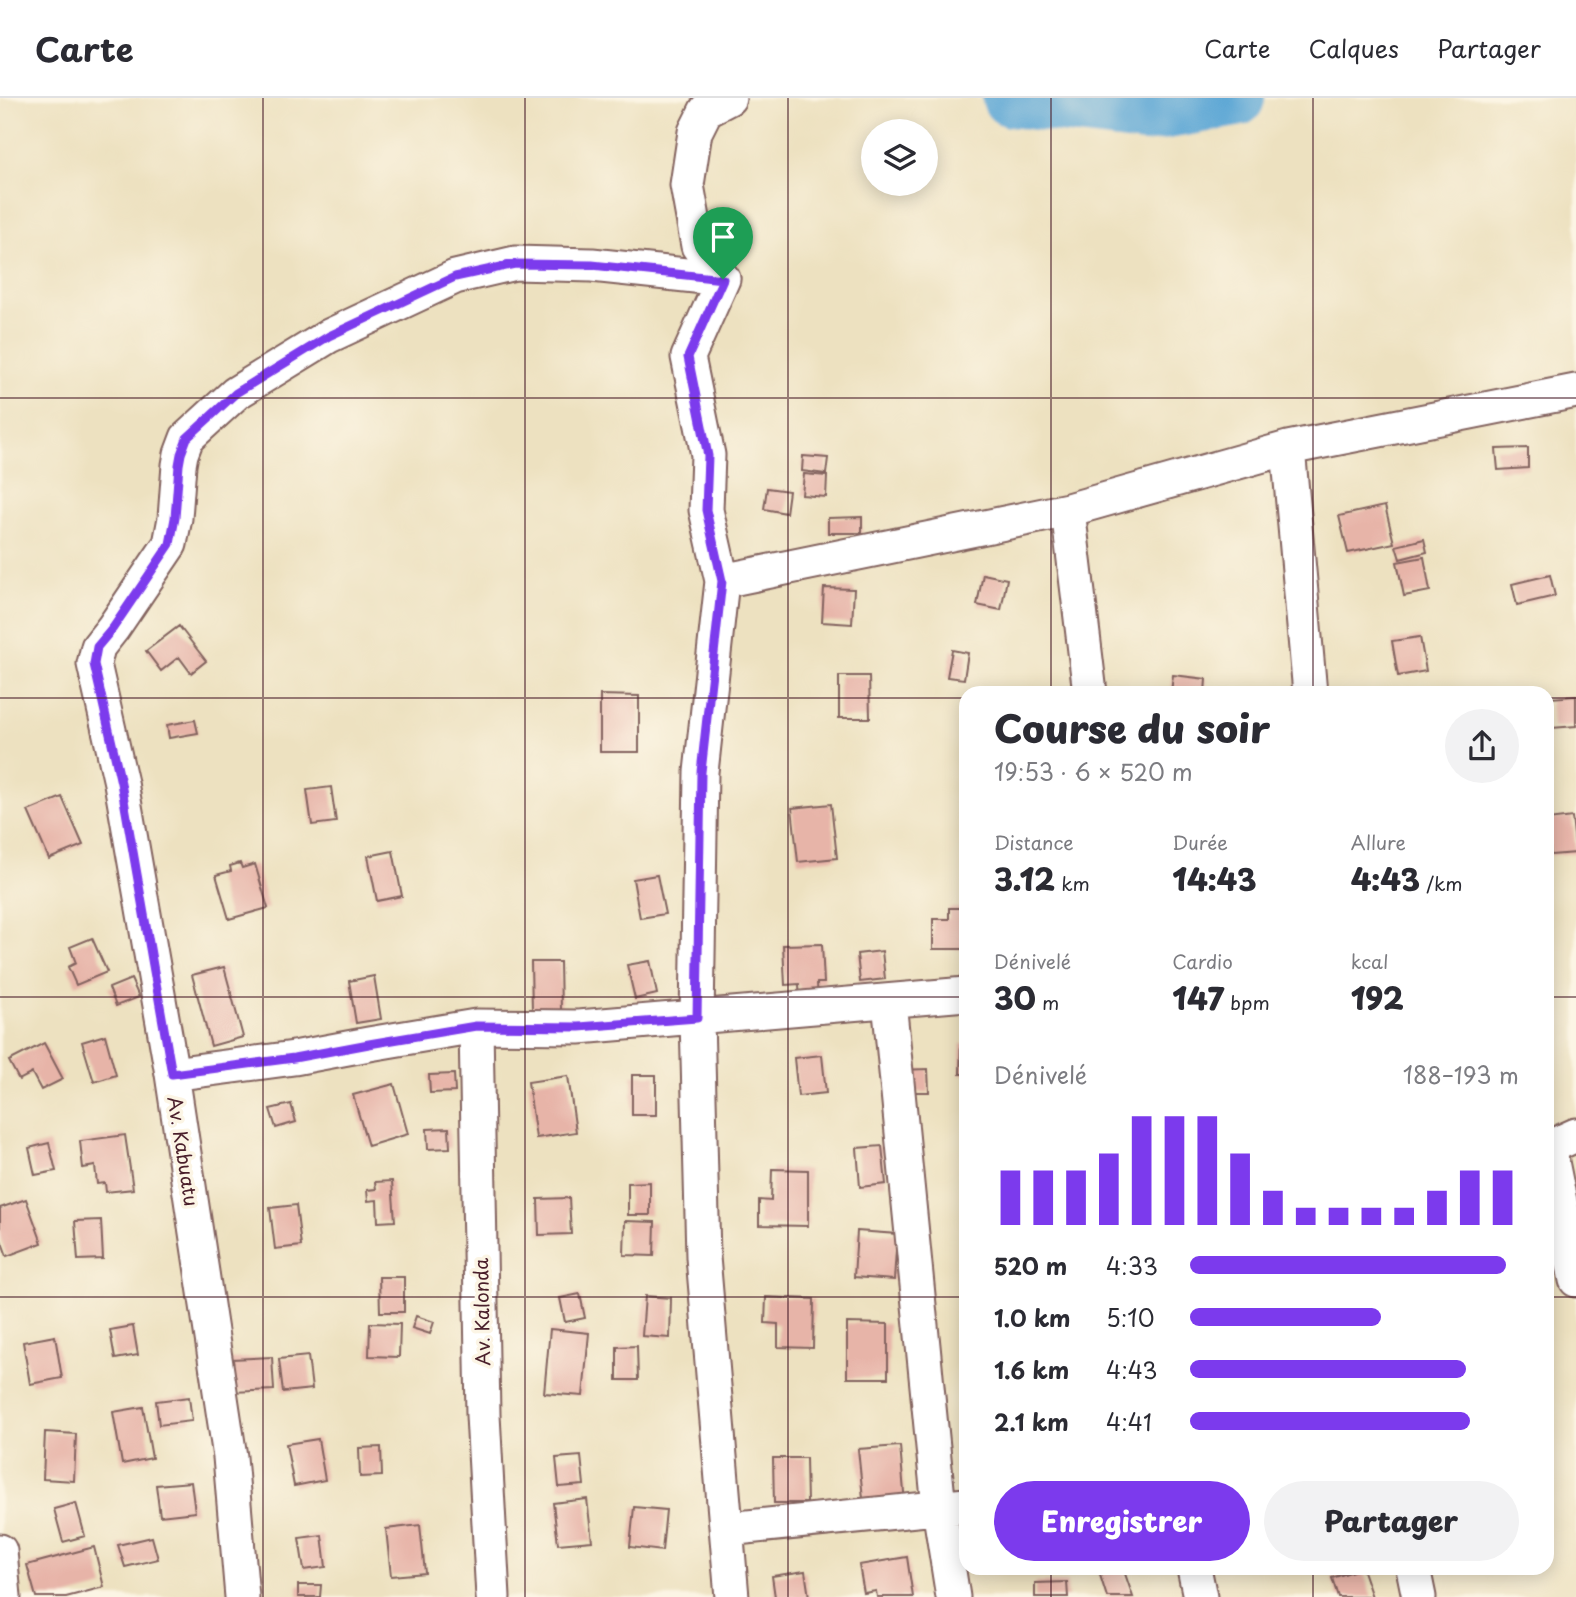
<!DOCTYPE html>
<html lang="fr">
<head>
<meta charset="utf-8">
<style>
	:root { --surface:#fff; --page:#f2f2f3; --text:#2b2b33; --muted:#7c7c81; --line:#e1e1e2; --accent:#7c3aed }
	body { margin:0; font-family:"Playpen Sans",sans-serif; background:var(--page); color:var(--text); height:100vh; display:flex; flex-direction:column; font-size:26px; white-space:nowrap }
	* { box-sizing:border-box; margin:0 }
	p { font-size:23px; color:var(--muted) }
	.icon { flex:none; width:38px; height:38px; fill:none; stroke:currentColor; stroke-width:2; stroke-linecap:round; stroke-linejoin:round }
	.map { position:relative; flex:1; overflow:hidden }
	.details { position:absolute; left:959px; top:588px; width:595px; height:889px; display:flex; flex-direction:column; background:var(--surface); border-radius:21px; box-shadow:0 4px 18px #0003 }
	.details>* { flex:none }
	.controls { position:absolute; left:861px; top:21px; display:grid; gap:14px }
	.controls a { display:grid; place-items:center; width:77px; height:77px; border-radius:50%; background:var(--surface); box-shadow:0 4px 18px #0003; font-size:35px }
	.pin { position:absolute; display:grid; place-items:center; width:60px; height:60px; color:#fff; margin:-72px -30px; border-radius:50% 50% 50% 0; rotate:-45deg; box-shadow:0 0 7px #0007 }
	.pin .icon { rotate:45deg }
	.round { display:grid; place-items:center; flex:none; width:74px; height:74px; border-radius:37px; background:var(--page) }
	.headline { display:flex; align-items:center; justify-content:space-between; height:119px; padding:0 35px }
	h1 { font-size:38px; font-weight:800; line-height:52px }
	.metrics { display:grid; grid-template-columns:repeat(3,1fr); gap:10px; height:119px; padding:7px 35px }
	.metrics div { display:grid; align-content:center }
	.metrics b { font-size:30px; font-weight:800 }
	.metrics small { font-size:19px; font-weight:400 }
	.metrics p { font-size:19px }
	.chart { height:196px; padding:14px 35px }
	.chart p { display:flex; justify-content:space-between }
	.chart svg { width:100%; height:126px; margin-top:7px; stroke:var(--accent); stroke-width:6 }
	.cta { display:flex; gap:14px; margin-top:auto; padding:14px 35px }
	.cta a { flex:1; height:80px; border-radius:42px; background:var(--accent); color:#fff; font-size:28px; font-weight:800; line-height:80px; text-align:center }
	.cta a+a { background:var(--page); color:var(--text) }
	ul { padding:0 35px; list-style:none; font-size:23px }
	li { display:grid; grid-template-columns:112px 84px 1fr; align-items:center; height:52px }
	li i { height:18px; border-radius:9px; background:var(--accent) }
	header { display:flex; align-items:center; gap:42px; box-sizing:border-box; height:98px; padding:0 35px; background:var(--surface); border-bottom:2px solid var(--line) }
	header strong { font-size:33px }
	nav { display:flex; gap:38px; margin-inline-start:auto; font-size:24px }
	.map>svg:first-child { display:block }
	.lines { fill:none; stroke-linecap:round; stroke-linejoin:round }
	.river { stroke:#5da7d5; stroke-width:58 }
	.building { fill:#e7b4a8 }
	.street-casing { stroke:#83635f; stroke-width:37 }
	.street { stroke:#fff; stroke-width:33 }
	.route-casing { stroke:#fff; stroke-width:14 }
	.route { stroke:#7c3aed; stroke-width:9 }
	.grid { fill:none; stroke:#4a1f2b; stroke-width:2; stroke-opacity:0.55 }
	.labels { text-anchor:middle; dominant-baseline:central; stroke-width:7; stroke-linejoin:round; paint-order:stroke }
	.street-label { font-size:19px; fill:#4a1f2b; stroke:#fcf5e5 }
</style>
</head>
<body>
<header>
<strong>Carte</strong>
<nav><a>Carte</a><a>Calques</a><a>Partager</a></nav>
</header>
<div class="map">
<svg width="1576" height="1499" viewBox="0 0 1576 1499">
	<rect width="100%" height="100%" fill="#fcf5e5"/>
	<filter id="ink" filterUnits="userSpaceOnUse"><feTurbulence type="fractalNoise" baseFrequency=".0143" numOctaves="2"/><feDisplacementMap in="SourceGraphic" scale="14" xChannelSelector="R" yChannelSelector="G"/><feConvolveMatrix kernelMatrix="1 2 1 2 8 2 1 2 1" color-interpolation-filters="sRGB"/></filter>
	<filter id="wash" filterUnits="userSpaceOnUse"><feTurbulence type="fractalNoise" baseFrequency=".00686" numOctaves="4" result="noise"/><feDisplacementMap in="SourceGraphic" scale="28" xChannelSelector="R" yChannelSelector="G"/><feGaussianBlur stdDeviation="1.57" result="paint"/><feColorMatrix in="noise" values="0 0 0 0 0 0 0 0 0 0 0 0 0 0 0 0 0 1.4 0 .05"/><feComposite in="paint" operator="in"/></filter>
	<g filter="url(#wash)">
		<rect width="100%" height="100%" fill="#ede1c0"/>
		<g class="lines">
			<!-- river -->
			<path class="river" d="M1011,0L1144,16L1236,0"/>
		</g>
		<g id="blocks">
			<!-- building -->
			<path class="building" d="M1528,350V370L1498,372L1496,351Z
				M803,358L828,360L826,376L802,373Z
				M804,376L827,378L826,399L802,397Z
				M767,390L789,393L786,415L764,411Z
				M1385,408L1394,445L1348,455L1339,418Z
				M862,419V435H828V420Z
				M1424,441L1427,454L1400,461L1396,448Z
				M1424,459L1430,493L1404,498L1397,464Z
				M983,476L1007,481L1001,512L977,507Z
				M1550,477L1555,498L1517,507L1512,486Z
				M824,490L854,491L852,526L822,524Z
				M179,528L206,563L191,575L179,559L161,573L146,553Z
				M1420,539L1426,573L1398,578L1392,543Z
				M952,552L968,555L964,581L947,579Z
				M1173,577L1206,581L1205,595H1171Z
				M839,578H869L870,620H839Z
				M600,597L639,598V654H600Z
				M1576,598V628L1552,630L1550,600Z
				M195,622L198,635L169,640L167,627Z
				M331,689L336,724L312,727L307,692Z
				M62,699L83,747L49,761L28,713Z
				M831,706L837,760L798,764L792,710Z
				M1572,719L1576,755L1551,757L1547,722Z
				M393,753L402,798L377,803L368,758Z
				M240,765L242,770L255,766L268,810L229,821L216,777L231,773L230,768Z
				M657,777L665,816L640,820L633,781Z
				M949,810H966V851H933V821H949Z
				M92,840L107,874L76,887L68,869L76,865L70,849Z
				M822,846L824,885H817L818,904L800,905L799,886L785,887L783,847Z
				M882,853L885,881L860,884L857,856Z
				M650,863L657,896L635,901L627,867Z
				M531,864H560L561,912H532Z
				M224,869L243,939L211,948L192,877Z
				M374,878L381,921L356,925L349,883Z
				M131,881L139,899L116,908L109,890Z
				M105,937L116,977L94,984L82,944Z
				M44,945L63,981L41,992L32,975L19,982L9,963Z
				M961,946H966V976H960Z
				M822,957L826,995L798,998L794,960Z
				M928,971L929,994H900V972Z
				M454,976L455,994L430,995L429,977Z
				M632,977H656V1017H632Z
				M568,978L576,1034L536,1040L528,984Z
				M394,986L408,1036L368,1048L353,997Z
				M291,1006L296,1024L276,1030L270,1011Z
				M449,1030L450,1050L428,1051L427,1031Z
				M125,1037L133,1091L106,1094L105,1085L97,1086L95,1068L83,1070L80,1043Z
				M49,1045L56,1073L35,1077L29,1050Z
				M882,1048L886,1086L860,1089L857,1050Z
				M772,1071L808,1072V1128L759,1127V1102L771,1103Z
				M392,1083L395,1123L378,1124L377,1102L368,1103L367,1092L376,1091L375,1084Z
				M650,1084V1117H628V1085Z
				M569,1100L571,1136L539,1137L538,1101Z
				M26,1101L42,1145L7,1158L0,1139V1110Z
				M296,1107L301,1148L275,1151L270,1110Z
				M101,1122L103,1161L78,1162L75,1123Z
				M625,1123L655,1124L654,1158L624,1157Z
				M857,1133L897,1136L894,1182L854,1179Z
				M379,1179H404V1214H380Z
				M580,1196L585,1220L565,1224L560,1200Z
				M645,1198L671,1200L670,1240L642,1238Z
				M766,1199L814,1201L813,1250L778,1249V1226L765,1225Z
				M416,1218L434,1224L430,1236L412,1230Z
				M370,1225L400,1226L399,1259L369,1258Z
				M847,1225L888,1226V1280H847Z
				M133,1228L138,1257L115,1261L110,1232Z
				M550,1231L589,1235L583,1298L544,1295Z
				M55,1238L62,1280L30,1286L23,1244Z
				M637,1248L638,1282H617V1249Z
				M308,1258L312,1291L283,1294L279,1261Z
				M272,1259L274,1292L233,1294L231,1261Z
				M189,1299L192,1323L159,1327L156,1303Z
				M143,1309L152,1360L122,1366L113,1314Z
				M45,1334L76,1336L74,1383L43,1381Z
				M318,1341L325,1382L294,1388L286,1346Z
				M900,1348L905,1406L864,1410L858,1351Z
				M381,1349L382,1378L360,1379L359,1350Z
				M581,1358L584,1387L559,1389L556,1360Z
				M773,1360H806L807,1405H774Z
				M191,1384L195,1414L160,1418L156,1387Z
				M587,1401L592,1443L558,1446L553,1405Z
				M76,1405L85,1438L63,1444L54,1411Z
				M634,1409L666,1412L662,1453L630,1449Z
				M420,1427L425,1475L391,1478L386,1431Z
				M322,1437L326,1469L304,1472L299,1440Z
				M152,1439L158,1461L125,1469L118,1447Z
				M94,1449L104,1489L66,1499H36L27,1467Z
				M907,1459L913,1499H877L876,1493L864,1495L859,1467Z
				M1111,1470H1123L1133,1499H1107L1099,1474Z
				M1362,1470L1372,1499H1338L1332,1480Z
				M805,1473L809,1499H775L772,1478Z
				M1067,1484L1068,1499H1035V1485Z
				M298,1487H321L320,1499H298Z"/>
		</g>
	</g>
	<g filter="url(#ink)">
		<use href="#blocks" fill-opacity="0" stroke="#83635f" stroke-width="2"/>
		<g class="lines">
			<defs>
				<path id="street" d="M729,0L706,12L695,34L687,87L698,148L723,181L688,259L708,357L706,412L722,483L701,674L697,920L703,1159L732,1499
					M1288,350L1310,595
					M1068,412L1090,595
					M722,483L1068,412L1288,350L1576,293
					M889,903L939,1410L953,1499
					M476,928L483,1317L493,1499
					M172,976L294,960L369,946L476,928L579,929L966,896
					M1549,1049L1576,1182
					M1547,1050L1576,1037
					M727,1431L966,1407
					M0,1453L4,1499
					M1194,1470L1200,1499
					M1413,1470L1419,1499
					M242,1499L230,1359L172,976L121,685L94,566L98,549L113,530L170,446L175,420L179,367L181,356L187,340L236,295L329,238L455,179L515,165L592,167L723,181"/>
			</defs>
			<!-- street casing -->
			<use href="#street" class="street-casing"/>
			<!-- street -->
			<use href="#street" class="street"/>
		</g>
	</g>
	<g class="lines" filter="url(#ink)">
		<defs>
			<path id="route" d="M515,166L592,167L723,181L688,259L708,358L706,412L722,483L701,674L697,920L579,929L476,928L369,946L294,960L172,976L121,685L94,566L97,549L113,530L170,446L175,420L179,367L181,356L187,340L236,295L329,238L455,179Z"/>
		</defs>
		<!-- route casing -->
		<use href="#route" class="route-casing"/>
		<!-- route -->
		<use href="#route" class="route"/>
	</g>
	<!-- grid -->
	<path class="grid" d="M263,0V1499M525,0V1499M788,0V1499M1051,0V595M1313,0V595M0,300H1576M0,600H966M1547,600H1576M0,899H966M1547,899H1576M0,1199H966M1547,1199H1576M1051,1470V1499M1313,1470V1499"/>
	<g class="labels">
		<!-- street labels -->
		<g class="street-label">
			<text transform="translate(184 1053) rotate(81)">Av. Kabuatu</text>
			<text transform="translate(481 1214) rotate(-91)">Av. Kalonda</text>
		</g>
	</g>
</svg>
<div class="controls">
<a><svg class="icon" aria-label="layers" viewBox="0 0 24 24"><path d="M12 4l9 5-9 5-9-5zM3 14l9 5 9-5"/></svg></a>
</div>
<div class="pin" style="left:723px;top:181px;background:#1e9e55"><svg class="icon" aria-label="arrive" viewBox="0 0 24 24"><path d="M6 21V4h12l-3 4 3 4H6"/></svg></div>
<section class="details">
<div class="headline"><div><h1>Course du soir</h1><p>19:53 · 6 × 520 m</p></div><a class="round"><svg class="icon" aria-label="share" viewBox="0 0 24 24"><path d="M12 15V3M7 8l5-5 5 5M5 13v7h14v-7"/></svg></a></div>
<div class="metrics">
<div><p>Distance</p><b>3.12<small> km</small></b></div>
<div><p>Durée</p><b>14:43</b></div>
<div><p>Allure</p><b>4:43<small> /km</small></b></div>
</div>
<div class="metrics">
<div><p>Dénivelé</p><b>30<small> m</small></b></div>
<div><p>Cardio</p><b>147<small> bpm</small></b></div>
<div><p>kcal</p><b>192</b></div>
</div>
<div class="chart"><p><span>Dénivelé</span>188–193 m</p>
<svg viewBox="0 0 160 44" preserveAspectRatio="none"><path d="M5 44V25M15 44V25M25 44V25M35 44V19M45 44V6M55 44V6M65 44V6M75 44V19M85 44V32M95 44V38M105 44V38M115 44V38M125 44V38M135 44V32M145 44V25M155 44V25"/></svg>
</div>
<ul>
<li><b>520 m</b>4:33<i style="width:96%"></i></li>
<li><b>1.0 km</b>5:10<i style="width:58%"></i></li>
<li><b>1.6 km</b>4:43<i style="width:84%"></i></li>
<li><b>2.1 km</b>4:41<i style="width:85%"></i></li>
</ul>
<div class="cta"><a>Enregistrer</a><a>Partager</a></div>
</section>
</div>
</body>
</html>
